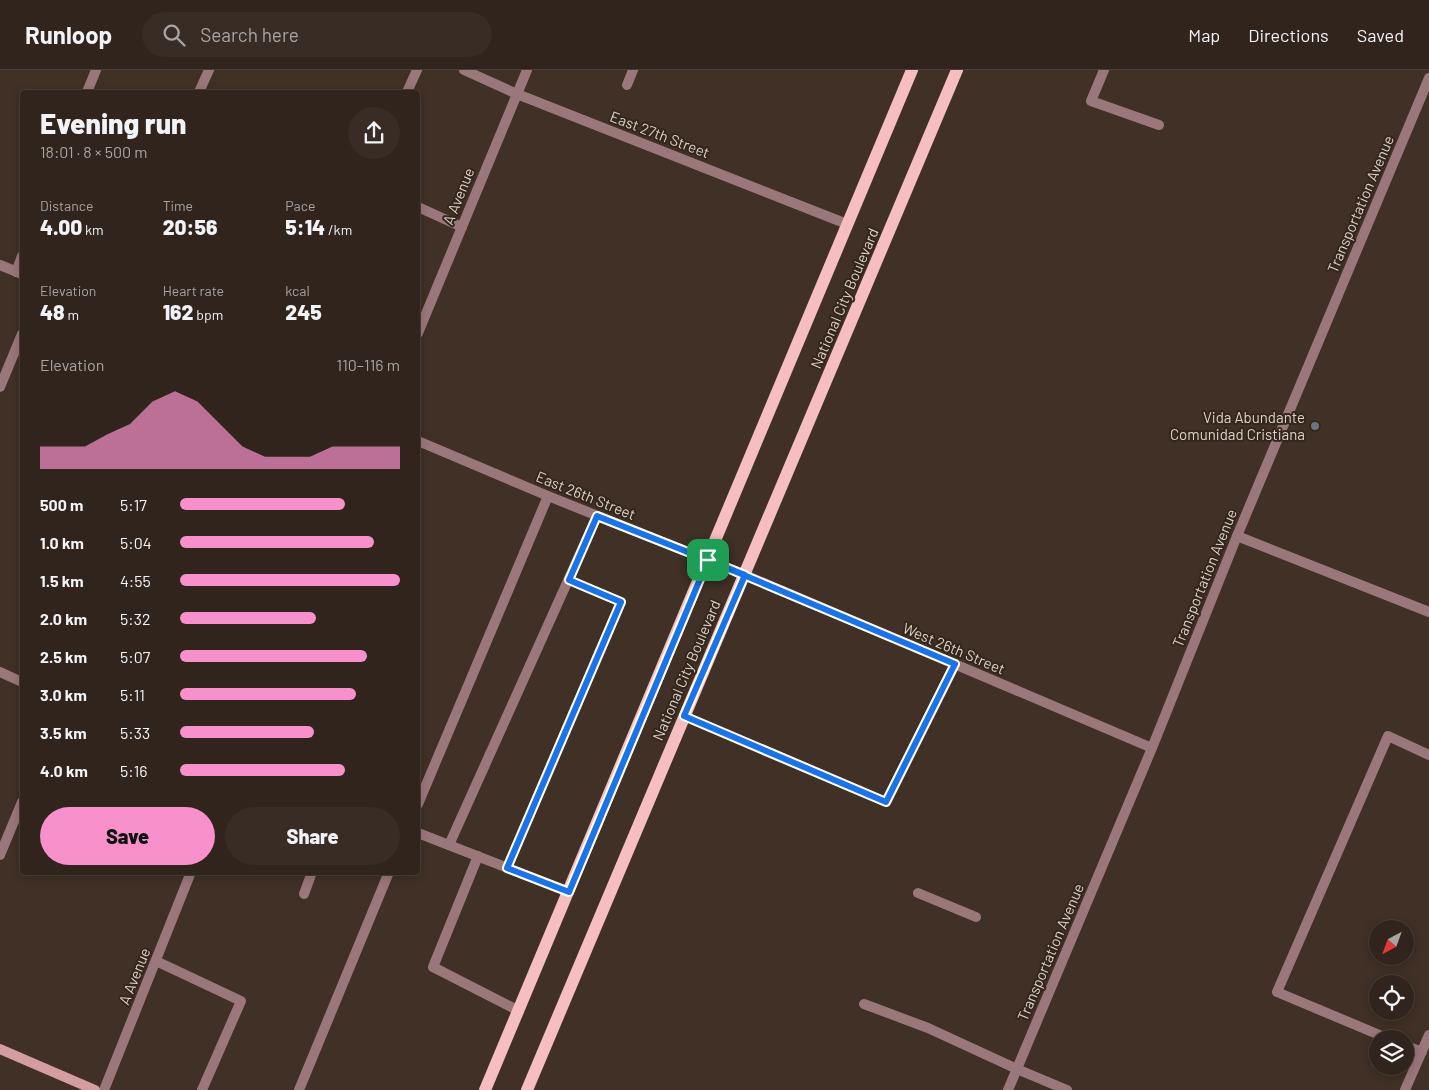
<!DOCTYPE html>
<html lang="en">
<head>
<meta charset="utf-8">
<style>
	:root { --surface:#30241c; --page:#382c25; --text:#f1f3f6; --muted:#a8a4a3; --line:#4b413b; --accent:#f890cc }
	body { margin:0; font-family:Barlow,sans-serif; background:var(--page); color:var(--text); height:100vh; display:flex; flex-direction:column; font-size:19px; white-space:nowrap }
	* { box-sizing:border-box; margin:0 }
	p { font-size:16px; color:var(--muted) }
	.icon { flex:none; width:28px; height:28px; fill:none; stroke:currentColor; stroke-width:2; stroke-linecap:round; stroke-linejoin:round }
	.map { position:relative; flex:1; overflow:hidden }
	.drawer { position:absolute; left:20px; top:20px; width:400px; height:785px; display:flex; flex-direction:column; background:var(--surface); border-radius:5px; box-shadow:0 2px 12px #0003,0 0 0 1px var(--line) }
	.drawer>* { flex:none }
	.needle { width:32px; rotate:221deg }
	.controls { position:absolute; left:1369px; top:850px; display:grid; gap:10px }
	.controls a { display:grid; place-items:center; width:45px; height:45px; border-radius:50%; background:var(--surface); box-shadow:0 2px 12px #0003,0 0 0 1px var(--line); font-size:25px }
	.pin { position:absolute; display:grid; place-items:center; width:42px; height:42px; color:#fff; margin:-21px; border-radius:10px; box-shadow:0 2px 8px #0006 }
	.round { display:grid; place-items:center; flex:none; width:52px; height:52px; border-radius:26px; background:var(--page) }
	.overview { display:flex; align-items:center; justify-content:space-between; height:85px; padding:0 20px }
	h1 { font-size:28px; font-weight:800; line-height:38px }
	.figures { display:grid; grid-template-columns:repeat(3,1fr); gap:8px; height:85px; padding:5px 20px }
	.figures div { display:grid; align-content:center }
	.figures b { font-size:21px; font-weight:800 }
	.figures small { font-size:14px; font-weight:400 }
	.figures p { font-size:14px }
	.chart { height:140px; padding:10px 20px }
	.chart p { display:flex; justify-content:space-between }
	.chart svg { width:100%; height:90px; margin-top:5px; fill:var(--accent); opacity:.7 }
	.primary-button { display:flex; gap:10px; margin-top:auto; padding:10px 20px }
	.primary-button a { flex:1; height:58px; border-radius:30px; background:var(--accent); color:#111; font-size:20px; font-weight:800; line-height:58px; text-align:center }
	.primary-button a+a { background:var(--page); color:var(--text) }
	ul { padding:0 20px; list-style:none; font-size:16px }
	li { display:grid; grid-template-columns:80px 60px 1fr; align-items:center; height:38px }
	li i { height:12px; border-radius:6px; background:var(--accent) }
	header { display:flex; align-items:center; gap:30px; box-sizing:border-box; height:70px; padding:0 25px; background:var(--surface); border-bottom:1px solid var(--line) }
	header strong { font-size:24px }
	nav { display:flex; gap:28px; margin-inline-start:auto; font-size:18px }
	.search { width:350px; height:45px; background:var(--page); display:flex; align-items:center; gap:12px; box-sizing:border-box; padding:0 18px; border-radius:28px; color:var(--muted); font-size:19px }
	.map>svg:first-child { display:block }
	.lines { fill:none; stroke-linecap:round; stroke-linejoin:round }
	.lane { stroke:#9a777a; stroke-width:10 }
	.street { stroke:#9a777a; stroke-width:10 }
	.secondary { stroke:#d49da1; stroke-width:10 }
	.primary { stroke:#f7bec2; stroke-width:12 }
	.route-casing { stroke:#fff; stroke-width:10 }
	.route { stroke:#1a73e8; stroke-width:6 }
	.worship-dot { fill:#6b7280; stroke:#35261b; stroke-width:2 }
	.labels { text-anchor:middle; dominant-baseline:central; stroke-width:4; stroke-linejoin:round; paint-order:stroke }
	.street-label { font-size:15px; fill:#ddd2cc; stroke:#35261b }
	.poi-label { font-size:15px; fill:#ddd2cc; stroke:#35261b; text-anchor:end }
</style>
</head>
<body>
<header>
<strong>Runloop</strong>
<div class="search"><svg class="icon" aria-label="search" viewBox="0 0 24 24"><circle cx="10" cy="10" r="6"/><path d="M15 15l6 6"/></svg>Search here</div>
<nav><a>Map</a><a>Directions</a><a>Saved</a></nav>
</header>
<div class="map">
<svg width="1429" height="1020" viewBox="0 0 1429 1020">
	<rect width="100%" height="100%" fill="#403025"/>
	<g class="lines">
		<!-- lane -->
		<path class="lane" d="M1104,0L1091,31L1159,55
			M627,15L633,0
			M87,22L96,0
			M199,22L209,0
			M407,22L417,0
			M418,137L462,157
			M16,202L22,186
			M1237,466L1429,542
			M0,602L22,612
			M684,646L886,732L955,594
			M418,734L548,426
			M449,775L597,446
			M0,785L22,732
			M478,786L433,897L519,941
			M507,798L621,532L569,510
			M918,823L976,847
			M304,824L312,802
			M156,891L241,931L202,1020
			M864,934L928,958L1017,999
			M1389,969L1277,922L1388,666L1429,685
			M1405,975L1422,982
			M299,1020L389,802
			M1405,1020L1429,965"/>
		<!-- street -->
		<path class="street" d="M464,0L517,24L847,154
			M0,195L22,204
			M418,263L527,0
			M0,317L22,264
			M418,371L548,426L745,505L1152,678
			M418,763L569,822
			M1017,999L1067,1020
			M104,1020L191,802
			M1008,1020L1152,678L1237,466L1429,8"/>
		<!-- secondary -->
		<path class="secondary" d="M0,979L95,1020"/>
		<!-- primary -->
		<path class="primary" d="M485,1020L912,0
			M527,1020L957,0"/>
	</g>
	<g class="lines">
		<defs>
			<path id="route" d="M708,490L597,446L569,510L621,532L507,798L569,822L708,490L745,505L684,646L886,732L955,594L708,490"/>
		</defs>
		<!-- route casing -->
		<use href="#route" class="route-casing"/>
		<!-- route -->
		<use href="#route" class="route"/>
	</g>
	<!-- markers -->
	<circle class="worship-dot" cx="1315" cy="356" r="5"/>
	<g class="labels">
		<!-- street labels -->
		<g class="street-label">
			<text transform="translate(660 64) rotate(21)">East 27th Street</text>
			<text transform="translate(458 126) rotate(-68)">A Avenue</text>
			<text transform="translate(1360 134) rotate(-67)">Transportation Avenue</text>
			<text transform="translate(844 228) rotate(-67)">National City Boulevard</text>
			<text transform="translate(586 425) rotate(22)">East 26th Street</text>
			<text transform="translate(1204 508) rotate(-68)">Transportation Avenue</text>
			<text transform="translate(954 578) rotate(23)">West 26th Street</text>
			<text transform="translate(686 600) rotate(-67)">National City Boulevard</text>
			<text transform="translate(1050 882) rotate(-67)">Transportation Avenue</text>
			<text transform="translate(134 906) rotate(-68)">A Avenue</text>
		</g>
		<!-- poi labels -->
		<g class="poi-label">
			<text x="1305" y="347">Vida Abundante<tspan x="1305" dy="17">Comunidad Cristiana</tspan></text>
		</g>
	</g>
</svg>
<div class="controls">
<a><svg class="needle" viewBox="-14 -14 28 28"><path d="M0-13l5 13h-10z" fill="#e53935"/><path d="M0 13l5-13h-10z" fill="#a8a4a3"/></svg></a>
<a><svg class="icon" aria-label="locate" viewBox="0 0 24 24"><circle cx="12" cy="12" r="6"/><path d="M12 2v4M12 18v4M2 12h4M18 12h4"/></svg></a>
<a><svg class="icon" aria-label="layers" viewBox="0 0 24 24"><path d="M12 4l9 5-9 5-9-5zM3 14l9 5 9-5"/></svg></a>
</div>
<div class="pin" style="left:708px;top:490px;background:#1e9e55"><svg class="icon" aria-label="arrive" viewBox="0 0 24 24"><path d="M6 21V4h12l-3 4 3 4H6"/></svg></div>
<section class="drawer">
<div class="overview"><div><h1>Evening run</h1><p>18:01 · 8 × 500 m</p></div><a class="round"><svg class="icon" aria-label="share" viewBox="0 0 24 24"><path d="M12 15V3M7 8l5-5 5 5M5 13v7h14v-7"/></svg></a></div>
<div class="figures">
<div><p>Distance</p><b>4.00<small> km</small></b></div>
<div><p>Time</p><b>20:56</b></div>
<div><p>Pace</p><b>5:14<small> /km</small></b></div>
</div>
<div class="figures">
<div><p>Elevation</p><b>48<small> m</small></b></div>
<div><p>Heart rate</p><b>162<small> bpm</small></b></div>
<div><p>kcal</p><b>245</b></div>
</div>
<div class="chart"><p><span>Elevation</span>110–116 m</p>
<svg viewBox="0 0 160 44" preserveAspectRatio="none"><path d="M0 44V33L10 33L20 33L30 27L40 22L50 11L60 6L70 11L80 22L90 33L100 38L110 38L120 38L130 33L140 33L150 33L160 33V44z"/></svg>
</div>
<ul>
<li><b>500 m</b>5:17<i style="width:75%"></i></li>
<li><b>1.0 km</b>5:04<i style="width:88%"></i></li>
<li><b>1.5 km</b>4:55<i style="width:100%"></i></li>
<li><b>2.0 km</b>5:32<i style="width:62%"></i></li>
<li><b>2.5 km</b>5:07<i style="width:85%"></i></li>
<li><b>3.0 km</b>5:11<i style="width:80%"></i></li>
<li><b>3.5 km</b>5:33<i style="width:61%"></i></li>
<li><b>4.0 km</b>5:16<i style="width:75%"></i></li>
</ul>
<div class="primary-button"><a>Save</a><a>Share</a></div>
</section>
</div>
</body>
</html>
